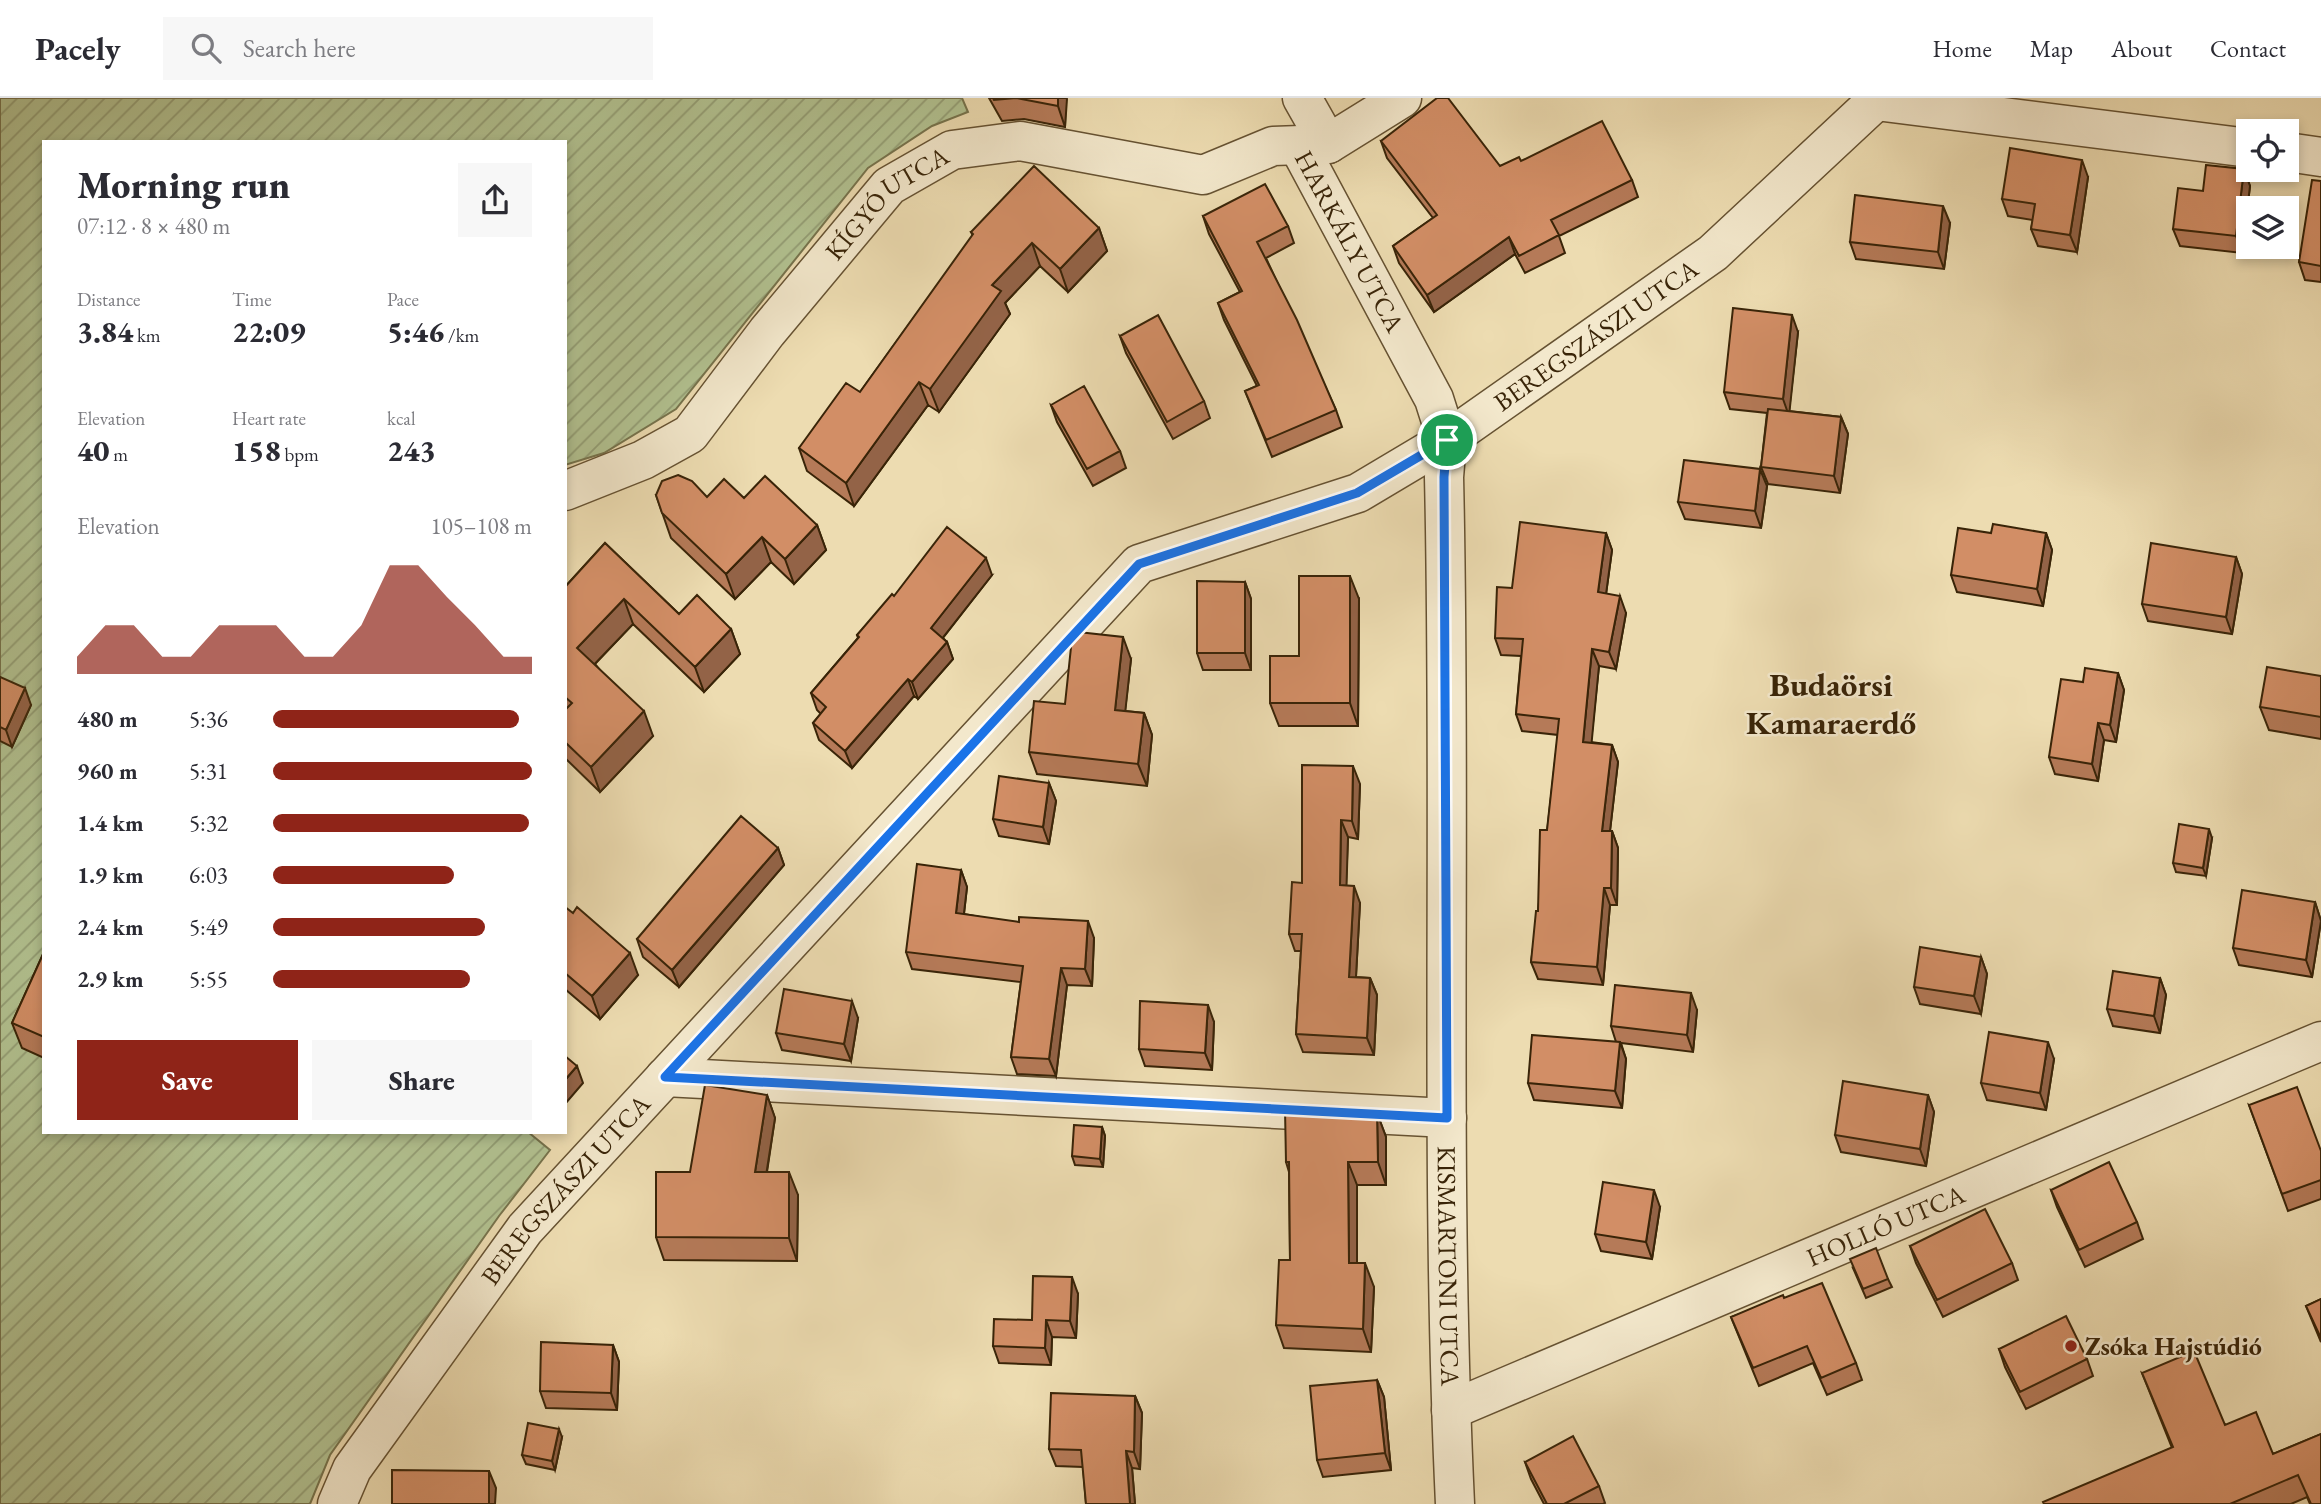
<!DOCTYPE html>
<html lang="en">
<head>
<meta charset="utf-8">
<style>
	:root { --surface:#fff; --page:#f7f7f7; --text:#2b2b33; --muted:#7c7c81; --line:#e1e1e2; --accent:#8f2418 }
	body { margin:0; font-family:"EB Garamond",serif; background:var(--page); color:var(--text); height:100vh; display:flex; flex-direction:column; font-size:26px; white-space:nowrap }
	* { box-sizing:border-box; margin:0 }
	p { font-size:23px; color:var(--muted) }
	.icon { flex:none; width:38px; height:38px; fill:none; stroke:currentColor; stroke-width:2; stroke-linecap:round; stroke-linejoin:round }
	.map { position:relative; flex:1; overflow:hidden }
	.details { position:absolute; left:42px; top:42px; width:525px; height:994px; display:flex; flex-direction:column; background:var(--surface); border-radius:0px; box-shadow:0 4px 10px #0003 }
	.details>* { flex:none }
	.fabs { position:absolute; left:2236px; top:21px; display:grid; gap:14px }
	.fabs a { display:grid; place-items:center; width:63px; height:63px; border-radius:0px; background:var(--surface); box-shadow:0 4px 10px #0003; font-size:35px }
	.pin { position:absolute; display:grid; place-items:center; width:60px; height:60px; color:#fff; margin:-30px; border:4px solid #fff; border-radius:50%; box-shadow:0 2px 7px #0007 }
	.round { display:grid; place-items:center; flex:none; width:74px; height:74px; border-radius:0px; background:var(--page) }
	.head { display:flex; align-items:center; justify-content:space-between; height:119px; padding:0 35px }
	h1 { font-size:38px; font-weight:800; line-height:52px }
	.metrics { display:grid; grid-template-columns:repeat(3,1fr); gap:10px; height:119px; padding:7px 35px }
	.metrics div { display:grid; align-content:center }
	.metrics b { font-size:30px; font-weight:800 }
	.metrics small { font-size:19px; font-weight:400 }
	.metrics p { font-size:19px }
	.chart { height:196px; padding:14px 35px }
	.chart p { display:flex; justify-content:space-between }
	.chart svg { width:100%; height:126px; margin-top:7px; fill:var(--accent); opacity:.7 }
	.action { display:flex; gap:14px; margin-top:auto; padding:14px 35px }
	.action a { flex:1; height:80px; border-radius:0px; background:var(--accent); color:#fff; font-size:28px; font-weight:800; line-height:80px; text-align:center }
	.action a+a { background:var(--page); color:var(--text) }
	ul { padding:0 35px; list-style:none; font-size:23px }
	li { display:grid; grid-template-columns:112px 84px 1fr; align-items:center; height:52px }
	li i { height:18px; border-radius:9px; background:var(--accent) }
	header { display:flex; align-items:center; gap:42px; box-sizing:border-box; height:98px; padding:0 35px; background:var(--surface); border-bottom:2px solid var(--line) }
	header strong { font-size:33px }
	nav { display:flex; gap:38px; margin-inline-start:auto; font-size:24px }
	.search { width:490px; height:63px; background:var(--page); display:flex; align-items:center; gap:18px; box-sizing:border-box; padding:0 24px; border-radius:0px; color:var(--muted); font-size:26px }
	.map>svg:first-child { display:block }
	.garden { fill:url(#garden-furrows); stroke:#76734c; stroke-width:2 }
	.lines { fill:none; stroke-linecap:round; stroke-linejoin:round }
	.minor-casing { stroke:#665232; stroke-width:41 }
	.minor { stroke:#f3e8cc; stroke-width:38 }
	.wall { fill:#b57a58; stroke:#392408; stroke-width:2 }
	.shaded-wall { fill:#936347; stroke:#392408; stroke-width:2 }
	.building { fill:#d28e66; stroke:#392408; stroke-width:2 }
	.route-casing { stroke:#fff; stroke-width:14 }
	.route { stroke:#1a73e8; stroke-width:9 }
	.poi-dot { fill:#8f2418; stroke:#f3e8cc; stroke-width:2.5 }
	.labels { text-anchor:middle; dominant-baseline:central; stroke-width:5; stroke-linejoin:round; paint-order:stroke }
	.street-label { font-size:26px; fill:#392408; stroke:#f3e8cc }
	.poi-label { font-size:26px; font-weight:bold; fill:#392408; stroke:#f3e8cc; text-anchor:start }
	.district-label { font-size:33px; font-weight:bold; fill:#392408; stroke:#f3e8cc }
</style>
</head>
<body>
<header>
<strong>Pacely</strong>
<div class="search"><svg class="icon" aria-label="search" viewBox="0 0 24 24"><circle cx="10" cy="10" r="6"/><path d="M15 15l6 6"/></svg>Search here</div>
<nav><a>Home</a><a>Map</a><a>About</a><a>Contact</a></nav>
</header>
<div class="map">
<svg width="2321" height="1406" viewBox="0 0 2321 1406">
	<defs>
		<pattern id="garden-furrows" width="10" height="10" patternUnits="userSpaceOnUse" patternTransform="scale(1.75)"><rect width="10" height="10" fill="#b2c291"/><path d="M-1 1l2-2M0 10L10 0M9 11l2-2" fill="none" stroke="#929d74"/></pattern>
	</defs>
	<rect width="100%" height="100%" fill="#eddcb1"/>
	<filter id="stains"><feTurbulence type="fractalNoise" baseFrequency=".00286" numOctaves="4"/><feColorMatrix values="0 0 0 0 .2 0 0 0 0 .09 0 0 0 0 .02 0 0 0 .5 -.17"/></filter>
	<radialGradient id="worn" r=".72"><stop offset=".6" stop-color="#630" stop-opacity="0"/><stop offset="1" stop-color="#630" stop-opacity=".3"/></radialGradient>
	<!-- garden -->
	<path class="garden" d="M0,0H962L968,14L932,28L868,70L676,311L604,355L565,367V44H44V1034H528L550,1052L499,1118L330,1357L310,1406H0Z"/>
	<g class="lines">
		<defs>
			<g id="minor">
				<path d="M1302,0L1328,46"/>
				<path d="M1876,3L2249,50"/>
				<path id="s1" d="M1299,49L1434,301L1447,342L1444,379C1452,721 1439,1064 1455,1406"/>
				<path d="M2287,54L2321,59"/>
				<path id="s2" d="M565,393L643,362L690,336L767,234L889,88L952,52L1020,43L1203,77L1273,48L1328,46L1402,0"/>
				<path d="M665,979L1447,1020"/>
				<path id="s3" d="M1451,1312L2321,943"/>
				<path id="s4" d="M337,1406L352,1371L525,1131L1139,466L1358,395L1447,342L1713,155L1879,0"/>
			</g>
		</defs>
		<!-- minor casing -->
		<use href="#minor" class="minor-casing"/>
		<!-- minor -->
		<use href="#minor" class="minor"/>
	</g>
	<!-- wall -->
	<path class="wall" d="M989,0H1066L1065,29L1024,21L1002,23Z
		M1381,43L1500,68L1521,63L1632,82L1638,99L1559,138L1565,155L1525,175L1515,156L1434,214L1399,165L1393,148L1433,120L1387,60Z
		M2244,71L2250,88L2242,155L2180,148L2173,131L2203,93Z
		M2088,79L2077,154L2038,148L2031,131L2033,122L2008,118L2002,101Z
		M2321,83V184L2305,182L2299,164Z
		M1203,118L1288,128L1294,145L1266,160L1336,312L1342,329L1272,359L1245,293L1257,288L1224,222L1218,205L1240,194L1209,136Z
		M1950,125L1944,171L1856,161L1850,144Z
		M1099,130L1107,153L1068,194L1040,168L1005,205L1010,216L939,314L928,307L854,408L807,373L799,350L860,294L973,138L971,134Z
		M1798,234L1789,313L1841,319L1848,336L1840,395L1768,386L1761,369L1767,315L1730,311L1724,294Z
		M1120,238L1204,303L1210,320L1173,341L1126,255Z
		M1051,307L1120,353L1126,370L1093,388L1057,324Z
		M1767,388L1761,430L1685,421L1678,404Z
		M656,397L744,400L817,427L826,452L794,486L771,464L735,501L671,440Z
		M1606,435L1612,452L1606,496L1626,515L1616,571L1599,568L1591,644L1612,647L1618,664L1610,733H1612L1618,750L1617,807H1610L1603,887L1538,881L1531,864L1538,813L1558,637L1522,633L1516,616L1521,558L1501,557L1495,540L1512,490Z
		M1991,435H2046L2052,452L2043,508L1957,494L1951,477Z
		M605,445L679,516L731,531L740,556L704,594L633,526L595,566L653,638L600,694L565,660V489Z
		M2236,459L2242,476L2232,536L2148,523L2142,506Z
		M992,477L943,540L947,544L953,561L918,601L914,598L852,670L819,642L813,625L821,616L817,612L811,595L858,540L857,537L894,498Z
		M1245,484L1251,501V572H1203L1197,555Z
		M1359,501L1358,628H1279L1270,605L1299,558Z
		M1131,561L1125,613L1144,615L1152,637L1147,688L1037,676L1029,654L1065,606Z
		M2118,575L2124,592L2116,644L2104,642L2098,683L2055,676L2049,659L2083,584Z
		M2321,578V641L2269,632L2260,609Z
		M0,579L31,607L12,649L0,643Z
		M1049,685L1056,703L1049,746L999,738L993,721Z
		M1360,686L1358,741L1348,739L1346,787L1360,805L1356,879L1370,880L1377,897L1374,957L1303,954L1296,936L1301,853H1295L1289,836L1302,785Z
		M2212,740L2206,778L2176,774L2173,765Z
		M778,750L784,767L679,889L643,859L637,841Z
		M961,772L967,789L964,816L1094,840L1092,888L1067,887L1056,978L1017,976L1011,959L1021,884L912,871L906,854Z
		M2315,804L2321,823L2312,879L2239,867L2233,850Z
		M565,809L638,877L600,921L565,891Z
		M44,854V960L22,950L12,925Z
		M1981,859L1987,876L1981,916L1920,906L1914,889Z
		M2160,880L2166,897L2160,935L2113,928L2107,911Z
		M1697,912L1693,954L1621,945L1626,961L1622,1010L1534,1002L1528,985L1616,944L1611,928Z
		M858,920L851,963L782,952L776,935Z
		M1214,924L1212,972L1145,968L1139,951Z
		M2054,961L2046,1012L1987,1002L1981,985Z
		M767,997L775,1020L767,1074L798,1097L797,1163L664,1162L656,1139L690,1074Z
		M1928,997L1934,1014L1926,1068L1841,1054L1835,1037Z
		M2249,1007L2321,1053V1101L2288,1113Z
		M1377,1015L1386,1039V1087H1357V1165L1374,1189L1371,1254L1284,1250L1276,1227L1290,1162L1289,1074L1286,1064Z
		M1102,1029L1105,1038L1103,1069L1075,1067L1072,1058Z
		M2051,1092L2137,1124L2143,1141L2085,1169L2057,1109Z
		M1660,1109L1652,1161L1601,1153L1595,1136Z
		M1910,1148L2012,1165L2018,1182L1943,1219L1916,1165Z
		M1853,1170L1888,1181L1892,1189L1866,1200Z
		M1078,1196L1076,1240L1052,1239L1051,1267L999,1265L993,1248L1032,1222Z
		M1784,1200L1856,1265L1862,1282L1827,1297L1813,1265L1759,1288L1731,1219Z
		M2321,1201V1244L2306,1208Z
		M613,1247L619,1264L617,1312L546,1310L540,1293Z
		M1999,1251L2087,1261L2093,1278L2026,1311L2005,1269Z
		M2142,1275L2273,1356L2321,1336V1406H2310L2307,1399L2291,1406H2044L2172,1350Z
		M1377,1282L1384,1299L1391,1372L1323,1379L1317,1362Z
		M1135,1298L1142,1315L1140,1371L1132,1370L1135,1406H1086L1083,1369L1056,1368L1049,1351Z
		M562,1339L555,1372L526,1366L522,1357Z
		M1525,1364L1599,1388L1605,1405L1603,1406H1544L1531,1381Z"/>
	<!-- shaded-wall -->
	<path class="shaded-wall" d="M1058,0H1066L1067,1L1065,29L1058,8Z
		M2082,62L2088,79L2077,154L2070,137Z
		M2244,71L2250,88L2242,155L2236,138Z
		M1943,108L1950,125L1944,171L1938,154Z
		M1099,130L1107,153L1068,194L1060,171Z
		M1509,139L1515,156L1434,214L1427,197Z
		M1032,145L1040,168L1005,205L1010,216L939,314L930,291L992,187Z
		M1792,217L1798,234L1789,318L1783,301Z
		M919,284L928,307L854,408L846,385Z
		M1841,319L1848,336L1840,395L1834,378Z
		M1760,371L1767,388L1761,430L1755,413Z
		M817,427L826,452L794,486L785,461Z
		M1606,435L1612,452L1604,511L1598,494Z
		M2046,435L2052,452L2043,508L2037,491Z
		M762,439L771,464L735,501L726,476Z
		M2236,459L2242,476L2232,536L2226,519Z
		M986,460L992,477L937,547L931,530Z
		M1350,478L1359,501L1358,628L1350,605Z
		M1245,484L1251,501V572L1245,555Z
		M1620,498L1626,515L1616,571L1609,554Z
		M624,501L633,526L586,575L577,550Z
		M731,531L740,556L704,594L695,569Z
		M1123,539L1131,561L1123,634L1115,612Z
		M947,544L953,561L918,601L912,584Z
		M1592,551L1599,568L1590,661L1583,644Z
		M2118,575L2124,592L2116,644L2110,627Z
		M908,581L914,598L852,670L845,653Z
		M25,590L31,607L12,649L6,632Z
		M644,613L653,638L600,694L591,669Z
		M1144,615L1152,637L1147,688L1138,666Z
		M2098,625L2104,642L2098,683L2092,666Z
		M1612,647L1618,664L1608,750L1602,733Z
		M1353,668L1360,686L1358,741L1352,723Z
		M1049,685L1056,703L1049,746L1043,729Z
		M1341,722L1348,739L1346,804L1340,787Z
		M2209,731L2212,740L2206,778L2203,770Z
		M1612,733L1618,750L1617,807L1611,790Z
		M778,750L784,767L679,889L672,872Z
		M961,772L967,789L962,832L956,815Z
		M1354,788L1360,805L1355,896L1349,879Z
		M1604,790L1610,807L1603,887L1597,869Z
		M2315,804L2321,823L2312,879L2306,862Z
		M1088,823L1094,840L1092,888L1085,871Z
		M630,855L638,877L600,921L592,898Z
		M1981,859L1987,876L1981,916L1974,898Z
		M1061,870L1067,887L1056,978L1049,961Z
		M1370,880L1377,897L1374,957L1367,940Z
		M2160,880L2166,897L2160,935L2154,918Z
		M1691,895L1697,912L1693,954L1687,937Z
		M852,903L858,920L851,963L844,946Z
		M1208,907L1214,924L1212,972L1205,955Z
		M1620,944L1626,961L1622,1010L1615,993Z
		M2048,944L2054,961L2046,1012L2040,995Z
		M577,968L583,985L565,1006V982Z
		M767,997L775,1020L763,1097L755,1074Z
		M1928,997L1934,1014L1926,1068L1920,1051Z
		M1377,1015L1386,1039V1087L1378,1064Z
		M1102,1029L1105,1038L1103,1069L1100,1061Z
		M1348,1064L1357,1087V1188L1349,1165Z
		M789,1074L798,1097L797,1163L789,1140Z
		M1654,1092L1660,1109L1652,1161L1646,1144Z
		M1365,1165L1374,1189L1371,1254L1363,1231Z
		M1072,1179L1078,1196L1076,1240L1070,1223Z
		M1046,1222L1052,1239L1051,1267L1045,1250Z
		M613,1247L619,1264L617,1312L611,1295Z
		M1377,1282L1384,1299L1391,1372L1385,1355Z
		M1135,1298L1142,1315L1140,1371L1134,1354Z
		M559,1331L562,1339L555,1372L552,1363Z
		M1126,1353L1132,1370L1135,1406H1130Z
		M489,1373L496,1390L495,1406H489Z"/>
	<!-- building -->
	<path class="building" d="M993,0H1058V8L1016,0L994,2Z
		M1437,0H1448L1500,68L1519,59L1521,63L1602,23L1632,82L1551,122L1559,137L1519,158L1509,139L1427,197L1393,148L1437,117L1381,43Z
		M2010,50L2082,62L2070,137L2031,131L2035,106L2002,101Z
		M2206,67L2244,71L2236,138L2173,131L2178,90L2203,93Z
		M1034,68L1099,130L1060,171L1032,145L992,187L1001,193L930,291L919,284L846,385L799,350L846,285L860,294L973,136L971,134Z
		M2312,82L2321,83V168L2299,164Z
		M1265,86L1288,128L1257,144L1297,222L1336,312L1266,342L1245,293L1259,287L1218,205L1242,193L1203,118Z
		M1855,97L1943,108L1938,154L1850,144Z
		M1733,210L1792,217L1783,301L1724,294Z
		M1158,217L1204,303L1167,324L1120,238Z
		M1084,288L1120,353L1087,371L1051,307Z
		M1768,311L1841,319L1834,378L1761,369Z
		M1684,362L1760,371L1755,413L1678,404Z
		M678,377L692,383L707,399L724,381L744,400L765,378L817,427L785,461L762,439L726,476L662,415L656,397L662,383Z
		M1520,424L1606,435L1598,494L1620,498L1609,554L1592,551L1583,644L1612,647L1602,733H1612L1611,790H1604L1597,869L1531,864L1536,813H1538L1540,732H1547L1559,621L1516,616L1523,541L1495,540L1497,489L1512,490Z
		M1993,426L2046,435L2037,491L1951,477L1958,430L1991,435Z
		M947,429L986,460L931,530L947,544L912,584L908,581L845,653L813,625L826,609L811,595L859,539L857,537L892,496L894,498Z
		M605,445L679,516L697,497L731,531L695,569L624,501L577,550L644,613L591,669L565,644V612L572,605L565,599V489Z
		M2151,445L2236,459L2226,519L2142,506Z
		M1299,478H1350V605H1270V558H1299Z
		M1197,483L1245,484V555H1197Z
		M1078,534L1123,539L1115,612L1144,615L1138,666L1029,654L1034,603L1065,606L1072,540Z
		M2267,569L2321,578V619L2260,609Z
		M2085,570L2118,575L2110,627L2098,625L2092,666L2049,659L2061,581L2083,584Z
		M0,579L25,590L6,632L0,629Z
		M1302,667L1353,668L1352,723L1341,722L1340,787L1354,788L1349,879L1370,880L1367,940L1296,936L1302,836H1289L1292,784L1302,785Z
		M999,678L1049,685L1043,729L993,721Z
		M741,718L778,750L672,872L637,841Z
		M2179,726L2209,731L2203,770L2173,765Z
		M917,766L961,772L956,815L1019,824V819L1088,823L1085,871L1061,870L1049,961L1011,959L1023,868L906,854Z
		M2242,792L2315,804L2306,862L2233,850Z
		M565,809L573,815L577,809L630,855L592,898L565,875Z
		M1920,849L1981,859L1974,898L1914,889Z
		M44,854V939L12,925Z
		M2113,873L2160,880L2154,918L2107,911Z
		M1615,887L1691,895L1687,937L1611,928Z
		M784,891L852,903L844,946L776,935Z
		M1140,903L1208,907L1205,955L1139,951Z
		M1989,934L2048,944L2040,995L1981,985Z
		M1532,937L1620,944L1615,993L1528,985Z
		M565,958L577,968L565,982Z
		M1843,983L1928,997L1920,1051L1835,1037Z
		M705,987L767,997L755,1074H789V1140L656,1139V1074H690Z
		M2297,989L2321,1053V1082L2282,1096L2249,1007Z
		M1285,1011L1377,1015L1378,1064H1348L1349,1165H1365L1363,1231L1276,1227L1279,1162H1290L1289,1064H1286Z
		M1074,1027L1102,1029L1100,1061L1072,1058Z
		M2109,1064L2137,1124L2079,1152L2051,1092Z
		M1603,1084L1654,1092L1646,1144L1595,1136Z
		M1985,1111L2012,1165L1937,1202L1910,1148Z
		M1876,1150L1888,1181L1863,1191L1850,1161Z
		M1033,1178L1072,1179L1070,1223L1046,1222L1045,1250L993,1248L994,1221L1032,1222Z
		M1822,1185L1856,1265L1821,1280L1807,1248L1753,1270L1731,1219L1783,1197L1784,1200Z
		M2321,1201V1240L2306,1208Z
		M2066,1218L2087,1261L2020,1294L1999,1251Z
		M541,1244L613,1247L611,1295L540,1293Z
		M2194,1253L2225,1327L2256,1314L2273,1356L2321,1336V1406H2311L2298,1377L2230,1406H2044L2043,1404L2173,1349L2142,1275Z
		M1377,1282L1385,1355L1317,1362L1310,1288Z
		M1051,1295L1135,1298L1134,1354L1126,1353L1130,1406H1086L1081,1352L1049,1351Z
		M528,1325L559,1331L552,1363L522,1357Z
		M1573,1338L1599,1388L1564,1406H1547L1525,1364Z
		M392,1372L489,1373V1406H392Z"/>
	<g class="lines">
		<defs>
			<path id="route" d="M1447,342L1444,379L1447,1020L665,979L1139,466L1357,395Z"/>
		</defs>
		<!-- route casing -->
		<use href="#route" class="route-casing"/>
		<!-- route -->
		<use href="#route" class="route"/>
	</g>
	<!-- markers -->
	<circle class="poi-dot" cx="2071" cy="1248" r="7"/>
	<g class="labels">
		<!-- street labels -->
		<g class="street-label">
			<text stroke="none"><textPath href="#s2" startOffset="443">KÍGYÓ UTCA</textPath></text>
			<text stroke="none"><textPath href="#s1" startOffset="107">HARKÁLY UTCA</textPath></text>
			<text stroke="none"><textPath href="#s4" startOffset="1755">BEREGSZÁSZI UTCA</textPath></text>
			<text stroke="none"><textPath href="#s4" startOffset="390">BEREGSZÁSZI UTCA</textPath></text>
			<text stroke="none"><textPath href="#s3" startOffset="472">HOLLÓ UTCA</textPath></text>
			<text stroke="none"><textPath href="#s1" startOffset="1155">KISMARTONI UTCA</textPath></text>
		</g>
		<!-- poi labels -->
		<g class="poi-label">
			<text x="2085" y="1248">Zsóka Hajstúdió</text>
		</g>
		<!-- district labels -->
		<g class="district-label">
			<text x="1831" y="586">Budaörsi<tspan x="1831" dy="38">Kamaraerdő</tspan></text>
		</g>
	</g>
	<rect width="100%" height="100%" filter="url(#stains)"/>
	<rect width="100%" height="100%" fill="url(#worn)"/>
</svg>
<div class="fabs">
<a><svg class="icon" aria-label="locate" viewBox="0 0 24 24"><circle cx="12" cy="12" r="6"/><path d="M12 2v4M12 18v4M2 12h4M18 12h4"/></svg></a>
<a><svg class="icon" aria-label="layers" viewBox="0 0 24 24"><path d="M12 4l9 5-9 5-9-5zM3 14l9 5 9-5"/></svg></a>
</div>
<div class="pin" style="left:1447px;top:342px;background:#1e9e55"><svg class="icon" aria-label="arrive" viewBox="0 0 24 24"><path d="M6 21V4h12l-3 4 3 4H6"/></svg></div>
<section class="details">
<div class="head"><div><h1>Morning run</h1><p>07:12 · 8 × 480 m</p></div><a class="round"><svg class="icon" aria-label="share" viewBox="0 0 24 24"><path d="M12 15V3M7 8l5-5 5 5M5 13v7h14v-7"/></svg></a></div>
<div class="metrics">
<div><p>Distance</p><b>3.84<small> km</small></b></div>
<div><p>Time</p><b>22:09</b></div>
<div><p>Pace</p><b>5:46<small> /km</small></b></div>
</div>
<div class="metrics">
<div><p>Elevation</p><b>40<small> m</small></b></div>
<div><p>Heart rate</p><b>158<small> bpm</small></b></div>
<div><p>kcal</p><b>243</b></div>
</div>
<div class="chart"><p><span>Elevation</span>105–108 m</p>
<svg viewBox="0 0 160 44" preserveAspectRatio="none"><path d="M0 44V38L10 27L20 27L30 38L40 38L50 27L60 27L70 27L80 38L90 38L100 27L110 6L120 6L130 17L140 27L150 38L160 38V44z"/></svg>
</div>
<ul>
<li><b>480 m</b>5:36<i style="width:95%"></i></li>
<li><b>960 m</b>5:31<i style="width:100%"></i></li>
<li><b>1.4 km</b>5:32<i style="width:99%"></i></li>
<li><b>1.9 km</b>6:03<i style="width:70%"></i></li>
<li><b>2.4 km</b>5:49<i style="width:82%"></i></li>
<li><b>2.9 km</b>5:55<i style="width:76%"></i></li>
</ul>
<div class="action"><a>Save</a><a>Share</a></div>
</section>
</div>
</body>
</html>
